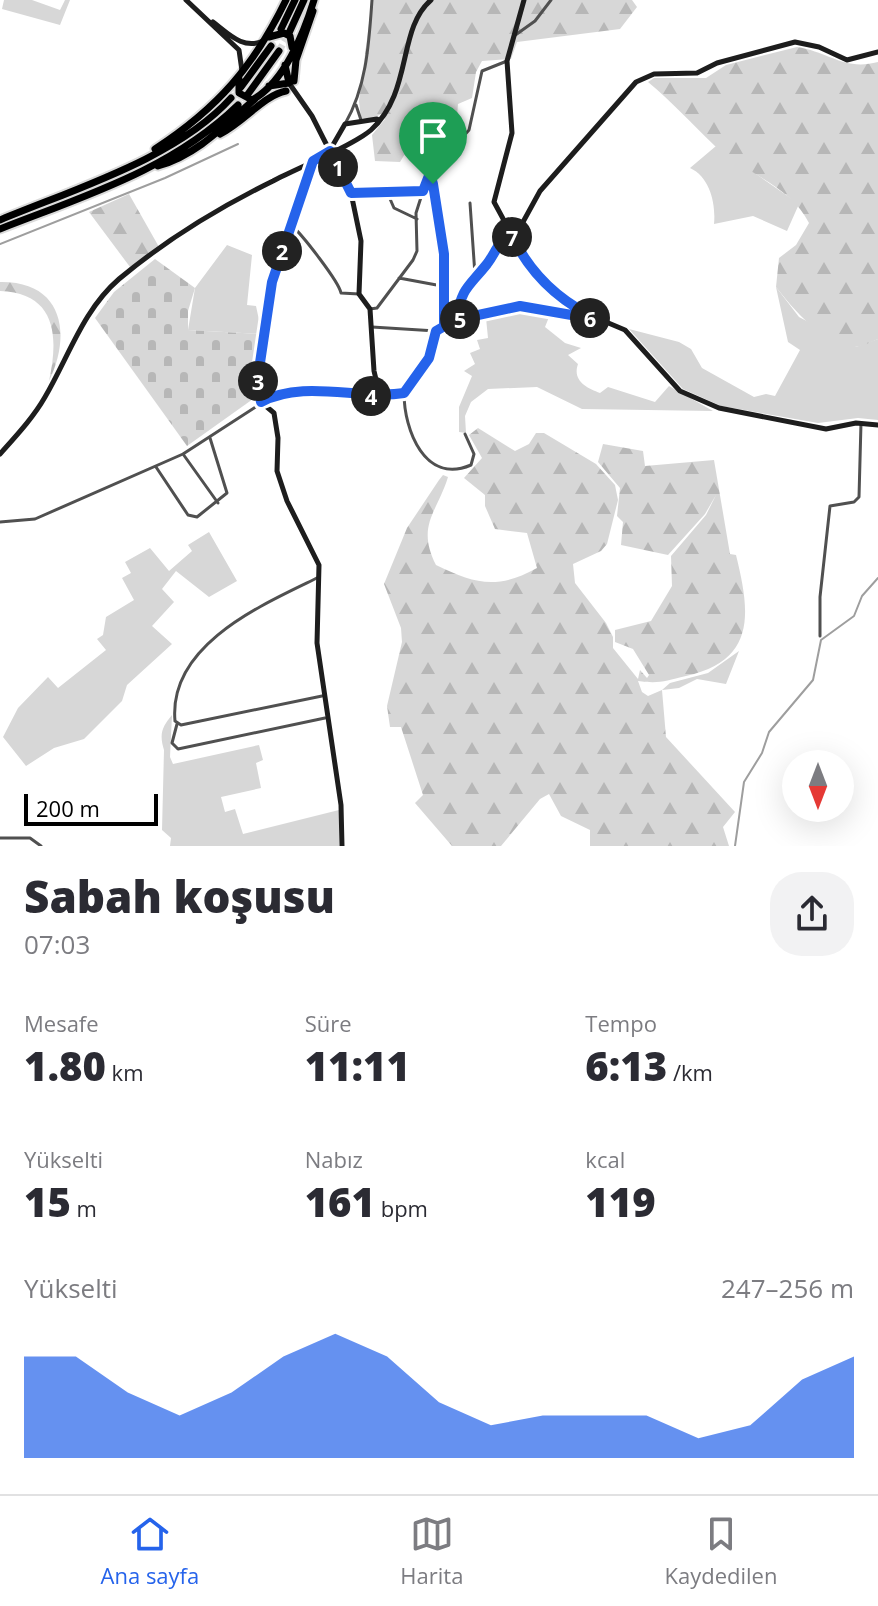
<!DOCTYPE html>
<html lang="tr">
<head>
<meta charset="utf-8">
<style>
	:root { --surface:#fff; --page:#f2f2f3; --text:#2b2b33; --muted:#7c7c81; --line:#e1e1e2; --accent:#2563eb }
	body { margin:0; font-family:"Open Sans",sans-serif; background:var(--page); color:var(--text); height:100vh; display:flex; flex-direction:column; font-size:30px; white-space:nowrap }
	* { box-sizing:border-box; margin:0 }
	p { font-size:26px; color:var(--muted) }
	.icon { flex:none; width:44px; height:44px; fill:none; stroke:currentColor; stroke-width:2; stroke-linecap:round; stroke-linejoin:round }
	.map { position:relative; height:846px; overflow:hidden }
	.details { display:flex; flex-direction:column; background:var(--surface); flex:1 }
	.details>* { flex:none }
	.needle { width:52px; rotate:180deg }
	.tools { position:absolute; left:782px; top:750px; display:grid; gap:16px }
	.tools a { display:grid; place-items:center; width:72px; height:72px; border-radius:50%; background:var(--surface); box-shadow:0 8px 32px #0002; font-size:40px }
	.scale { position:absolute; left:24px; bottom:20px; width:134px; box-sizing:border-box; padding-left:8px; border:4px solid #000; border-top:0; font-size:22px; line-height:28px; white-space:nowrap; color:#000; -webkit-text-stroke:6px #fff; paint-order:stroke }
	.pin { position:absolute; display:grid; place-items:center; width:68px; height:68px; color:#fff; margin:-82px -34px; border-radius:50% 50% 50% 0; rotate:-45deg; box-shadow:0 0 8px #0007 }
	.pin .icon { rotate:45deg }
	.km { position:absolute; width:40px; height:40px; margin:-20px; border-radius:50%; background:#222; color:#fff; font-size:22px; line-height:40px; text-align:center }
	.round { display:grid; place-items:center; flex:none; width:84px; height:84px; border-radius:32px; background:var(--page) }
	.overview { display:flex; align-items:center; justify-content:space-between; height:136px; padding:0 24px }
	h1 { font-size:44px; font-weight:800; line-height:60px }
	.stats { display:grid; grid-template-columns:repeat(3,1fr); gap:12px; height:136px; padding:8px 24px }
	.stats div { display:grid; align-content:center }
	.stats b { font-size:40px; font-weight:800 }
	.stats small { font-size:22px; font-weight:400 }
	.stats p { font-size:22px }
	.chart { height:224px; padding:16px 24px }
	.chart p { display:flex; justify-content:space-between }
	.chart svg { width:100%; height:144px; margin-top:8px; fill:var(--accent); opacity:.7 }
	.menu { display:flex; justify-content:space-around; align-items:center; height:112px; border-top:2px solid var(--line); background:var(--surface); font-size:22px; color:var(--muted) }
	.menu a { display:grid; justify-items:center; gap:4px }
	.menu .selected { color:var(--accent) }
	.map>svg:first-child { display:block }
	.green { fill:#d7d7d7 }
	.forest { fill:url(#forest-firs) }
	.cemetery { fill:url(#cemetery-stones) }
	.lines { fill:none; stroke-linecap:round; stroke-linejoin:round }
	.stream { stroke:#9e9e9e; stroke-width:2 }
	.highway-tunnel { stroke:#d9d9d9; stroke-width:7; stroke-dasharray:7 3.5; stroke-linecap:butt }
	.highway-casing { stroke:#dbdbdb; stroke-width:11 }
	.street { stroke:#505050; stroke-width:3 }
	.secondary { stroke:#1d1d1d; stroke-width:5 }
	.highway { stroke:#000; stroke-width:7 }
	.route-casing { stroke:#fff; stroke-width:16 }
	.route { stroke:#2563eb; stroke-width:10 }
</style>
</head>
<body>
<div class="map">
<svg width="878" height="846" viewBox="0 0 878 846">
	<defs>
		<pattern id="forest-firs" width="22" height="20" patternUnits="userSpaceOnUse" patternTransform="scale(2)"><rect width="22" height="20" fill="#d7d7d7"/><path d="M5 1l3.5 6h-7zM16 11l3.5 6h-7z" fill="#b7b7b7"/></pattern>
		<pattern id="cemetery-stones" width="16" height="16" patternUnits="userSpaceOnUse" patternTransform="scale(2)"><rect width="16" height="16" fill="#d7d7d7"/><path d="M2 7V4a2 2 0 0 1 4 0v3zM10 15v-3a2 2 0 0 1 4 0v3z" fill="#b7b7b7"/></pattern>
	</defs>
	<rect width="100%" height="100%" fill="#fff"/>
	<!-- green -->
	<path class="green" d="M4,0H32L60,10L65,0H70L60,25L2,9Z
		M716,146L799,204L787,231L753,216L714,224C716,204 710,177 690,168Z
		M227,245L252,255L247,305L256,306L262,334L188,330L195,288Z
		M776,287L799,317L856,347L878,339V420L858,418L818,423L721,406L683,389L629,329L679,342L691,349L702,368L754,397L766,394L775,396L800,350L788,342Z
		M531,309L551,312L545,327L565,343L581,348L568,355L578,364C572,381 587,388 600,393L608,387L655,402L669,386L713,411L582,409L537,387L488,389L471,402L465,416L466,433L459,432V407L472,376L464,371L475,364L470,353L480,349L477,340L488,338L486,318Z
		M209,532L237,581L209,597L176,571L162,589L174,602L152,626L172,644L127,685L122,701L84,739L54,748L26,766L3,737L18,708L48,677L58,688L106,650L97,639L103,635L106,617L134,600L122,578L131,573L125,562L150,548L169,571L192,551L188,545Z
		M739,651L726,684L697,679L679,688L662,690L670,683L708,673Z
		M172,715L170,757L173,764L259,745L263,760L256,763L261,788L221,797L225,812L235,809L243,834L339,810V846H170L171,838L162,830L164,750C159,734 162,727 172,715Z"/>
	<!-- forest -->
	<path class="forest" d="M372,0H632L637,7L620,29L517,42L511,59L482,61L476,72L472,98L458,104L456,128L427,117L400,162L375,161L372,135L385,119L381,114L372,119L361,118L359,101Z
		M797,47C829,52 844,71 878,62V339C871,342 861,347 854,347C824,345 793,309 776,287L779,258L796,245L809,223C791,186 745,173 715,146C692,124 672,102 648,82L654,78H706L726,65Z
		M129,194L159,247L130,267L89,212Z
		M0,282C63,281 72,334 49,381C59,336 56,293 0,291Z
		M478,428L515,451L529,444L536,433H544L596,464L615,485L618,500L607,544L601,551L573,564L575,583L606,623L613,637V648L638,679L640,670L647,678L649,675L633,649L615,642V630L651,621L672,586L671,556L706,515L716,495L705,514L668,555L621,545L623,522L617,516L620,488L598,462L603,444L643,451L645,466L714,460L730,554L736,555C750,612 757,660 686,676C665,681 659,684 638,681L642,692L648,696L662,690L666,737L735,812L723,827L729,846H590V830L561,816L549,794L540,799L501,846H452L415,803L423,795L401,727H390L387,706L402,642L401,628L384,584L407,528L439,480L443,475L448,477C437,513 416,525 436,565C475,584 497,590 537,568L527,533L495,529L485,506V495L464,478L482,458L469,435Z"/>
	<!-- cemetery -->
	<path class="cemetery" d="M155,259L195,288L188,311V330L262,334L253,399L187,446L95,318L114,292Z"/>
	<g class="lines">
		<!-- stream -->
		<path class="stream" d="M0,244L165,178L238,144
			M735,846L744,782L762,753L769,732L813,680L821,640L854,616L862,596L878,578"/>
		<!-- highway-tunnel -->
		<path class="highway-tunnel" d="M279,51L289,33"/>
		<defs>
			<path id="highway" d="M281,29L295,0
				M289,33L304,0
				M269,37L284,33L290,36L292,47
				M239,79V93L252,100C284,83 304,33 314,0
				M294,81L296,60L313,11
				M269,86L289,83L285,65
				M241,87L271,46
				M248,94L279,51
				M220,134C244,122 264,95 286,91
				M155,149C218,108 254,66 286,0
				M158,166C197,155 225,125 255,99
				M0,220C74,189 177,158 231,98
				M0,229C84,196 171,170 238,105"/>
		</defs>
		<!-- highway casing -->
		<use href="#highway" class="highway-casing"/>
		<!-- street -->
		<path class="street" d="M514,36L535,21L551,0
			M356,105L361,120
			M345,124C367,86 369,42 372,0
			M430,173C437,197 450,263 442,286
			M387,192L394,208L417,219
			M351,193L423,191
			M470,203L475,275
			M291,225C302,234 339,282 341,293L359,294
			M399,278L442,286L444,324
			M370,309L377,308L413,260L417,251L416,213L423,191L430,173L469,130L482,71L507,61
			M455,320L532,305L592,318
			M372,327L436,331
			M183,454L218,503
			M156,467L188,515L197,517L227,493L210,438
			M0,522L35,519L183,454L271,397L297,391L380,396L404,393C404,430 425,485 471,465L474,454L465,434
			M319,577C264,604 168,644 175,721L181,725L322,696
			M820,636V597L830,506L854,502L859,497L861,423
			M177,724L172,743L178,749L325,718
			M0,838H30L41,846"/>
		<!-- secondary -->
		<path class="secondary" d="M186,0L239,50L242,71
			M524,0L507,61L512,133L494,202L532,272L580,311L625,330L680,391L719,408L826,429L856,423L878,425
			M213,22C229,34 243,50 263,41
			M289,83L312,116L351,193L361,241L359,294L370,309L374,371L380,396
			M330,150L345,124L377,119
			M313,161L272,282L257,383L261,402L274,413L278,438L277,471L287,501L319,565L317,643L341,805L342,846
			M404,393L429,358L436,331L455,320L470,279L487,263L498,242L523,222L540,191L636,82L654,74L697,73L717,63L795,42L819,47L847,60L878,52
			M0,454C16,436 33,418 45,397C69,356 83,310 119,279C167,239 218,208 273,181C296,169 354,145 371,130C413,92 397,29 431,0"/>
		<!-- highway -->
		<use href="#highway" class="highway"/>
	</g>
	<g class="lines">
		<defs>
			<path id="route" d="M433,184L430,173L423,191L351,193L330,151L313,161L272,282L257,383L261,402C304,379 358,400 404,393L429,358L436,331L455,320L520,306L600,320C559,302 530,274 511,234C497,243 496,252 487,264C466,290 464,285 455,320L444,324V254L433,184"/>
		</defs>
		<!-- route casing -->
		<use href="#route" class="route-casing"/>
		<!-- route -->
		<use href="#route" class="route"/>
	</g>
</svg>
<div class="tools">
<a><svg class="needle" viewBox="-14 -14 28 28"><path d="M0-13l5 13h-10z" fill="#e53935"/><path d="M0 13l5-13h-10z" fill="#7c7c81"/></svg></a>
</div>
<div class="scale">200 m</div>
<div class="pin" style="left:433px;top:184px;background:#1e9e55"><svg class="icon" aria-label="arrive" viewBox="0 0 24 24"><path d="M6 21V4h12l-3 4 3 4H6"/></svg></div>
<b class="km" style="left:338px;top:167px">1</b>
<b class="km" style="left:282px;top:251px">2</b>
<b class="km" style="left:258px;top:381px">3</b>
<b class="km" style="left:371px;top:396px">4</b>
<b class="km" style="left:460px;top:319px">5</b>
<b class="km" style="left:590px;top:318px">6</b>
<b class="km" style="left:512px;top:237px">7</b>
</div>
<section class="details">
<div class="overview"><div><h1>Sabah koşusu</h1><p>07:03</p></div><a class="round"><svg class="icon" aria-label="share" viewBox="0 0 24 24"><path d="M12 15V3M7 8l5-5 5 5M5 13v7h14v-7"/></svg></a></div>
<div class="stats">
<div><p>Mesafe</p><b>1.80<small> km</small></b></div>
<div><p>Süre</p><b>11:11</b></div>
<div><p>Tempo</p><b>6:13<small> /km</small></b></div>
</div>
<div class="stats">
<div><p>Yükselti</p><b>15<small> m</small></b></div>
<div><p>Nabız</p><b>161<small> bpm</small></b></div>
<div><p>kcal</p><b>119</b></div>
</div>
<div class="chart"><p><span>Yükselti</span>247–256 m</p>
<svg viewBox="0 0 160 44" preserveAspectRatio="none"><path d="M0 44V13L10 13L20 24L30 31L40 24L50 13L60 6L70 13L80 27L90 34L100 31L110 31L120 31L130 38L140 34L150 20L160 13V44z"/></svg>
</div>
</section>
<nav class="menu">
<a class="selected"><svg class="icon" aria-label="home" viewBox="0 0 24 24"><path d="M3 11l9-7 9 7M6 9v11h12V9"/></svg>Ana sayfa</a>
<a><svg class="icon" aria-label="map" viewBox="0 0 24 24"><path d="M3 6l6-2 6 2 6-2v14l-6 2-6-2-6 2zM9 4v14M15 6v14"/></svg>Harita</a>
<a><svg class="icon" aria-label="saved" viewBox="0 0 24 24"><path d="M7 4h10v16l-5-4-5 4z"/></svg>Kaydedilen</a>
</nav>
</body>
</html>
